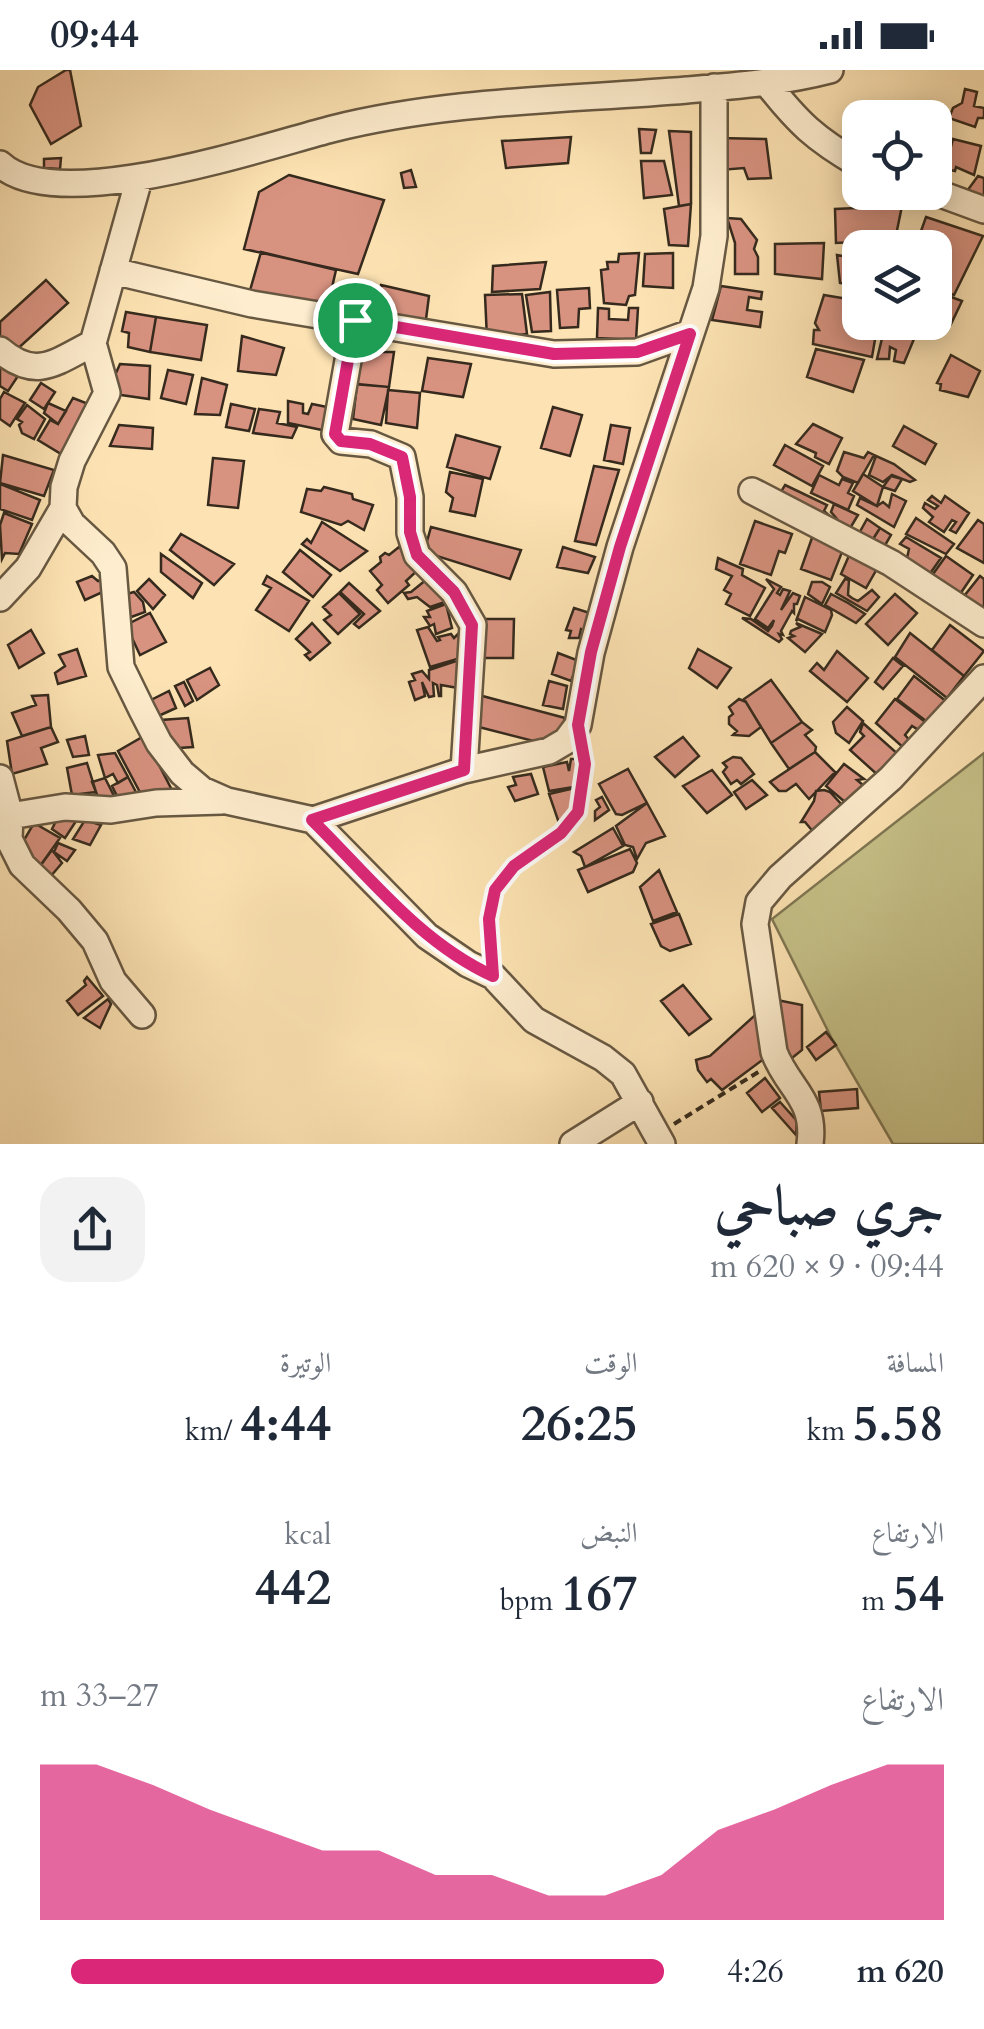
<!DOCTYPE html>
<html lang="ar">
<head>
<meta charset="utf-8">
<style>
	:root { --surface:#fff; --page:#f2f2f3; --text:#1f2937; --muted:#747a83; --accent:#db2777 }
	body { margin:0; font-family:Cardo,Amiri,serif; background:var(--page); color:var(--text); direction:rtl; height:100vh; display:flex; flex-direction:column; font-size:38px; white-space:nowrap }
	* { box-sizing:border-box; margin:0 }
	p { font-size:32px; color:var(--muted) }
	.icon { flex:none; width:55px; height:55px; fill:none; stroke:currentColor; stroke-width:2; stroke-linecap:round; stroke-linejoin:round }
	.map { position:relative; height:1074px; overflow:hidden; direction:ltr }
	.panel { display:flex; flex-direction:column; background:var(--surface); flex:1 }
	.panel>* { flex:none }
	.fabs { position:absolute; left:842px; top:30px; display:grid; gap:20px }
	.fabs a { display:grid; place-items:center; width:110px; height:110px; border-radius:20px; background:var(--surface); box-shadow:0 5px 25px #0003; font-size:50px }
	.pin { position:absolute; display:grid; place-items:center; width:85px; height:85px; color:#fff; margin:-42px; border:5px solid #fff; border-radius:50%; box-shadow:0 2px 10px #0007 }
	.round { display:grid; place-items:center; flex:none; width:105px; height:105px; border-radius:30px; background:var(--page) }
	.head { display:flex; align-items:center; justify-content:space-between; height:170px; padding:0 40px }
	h1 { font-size:55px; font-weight:800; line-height:75px }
	.metrics { display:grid; grid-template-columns:repeat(3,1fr); gap:15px; height:170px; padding:10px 40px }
	.metrics div { display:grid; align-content:center }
	.metrics b { font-size:50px; font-weight:800 }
	.metrics small { font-size:28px; font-weight:400 }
	.metrics p { font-size:28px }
	.chart { height:280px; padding:20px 40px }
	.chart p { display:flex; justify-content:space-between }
	.chart svg { width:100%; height:180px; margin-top:10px; fill:var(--accent); opacity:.7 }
	ul { padding:0 40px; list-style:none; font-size:32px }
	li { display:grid; grid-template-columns:160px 120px 1fr; align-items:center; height:75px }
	li i { height:25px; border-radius:12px; background:var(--accent) }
	.status { display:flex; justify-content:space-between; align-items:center; height:70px; padding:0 50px; background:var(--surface); direction:ltr }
	.status svg { height:28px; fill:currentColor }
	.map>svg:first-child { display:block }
	.green { fill:#c6c188; stroke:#7e7652; stroke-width:2.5 }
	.building { fill:#d89280; stroke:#352a1d; stroke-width:2.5 }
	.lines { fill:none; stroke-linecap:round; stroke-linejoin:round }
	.minor-casing { stroke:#675842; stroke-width:30 }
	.path { stroke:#352a1d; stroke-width:4; stroke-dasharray:8 5; stroke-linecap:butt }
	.minor { stroke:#feedce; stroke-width:25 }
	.route-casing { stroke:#fff; stroke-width:20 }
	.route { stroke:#db2777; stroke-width:12 }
</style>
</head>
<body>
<div class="status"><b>09:44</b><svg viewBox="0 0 49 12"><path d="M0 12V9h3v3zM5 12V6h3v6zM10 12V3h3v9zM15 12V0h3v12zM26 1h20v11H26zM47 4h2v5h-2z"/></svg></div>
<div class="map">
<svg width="984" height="1074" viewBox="0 0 984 1074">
	<rect width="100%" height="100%" fill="#fde3b3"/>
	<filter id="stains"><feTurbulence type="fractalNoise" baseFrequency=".002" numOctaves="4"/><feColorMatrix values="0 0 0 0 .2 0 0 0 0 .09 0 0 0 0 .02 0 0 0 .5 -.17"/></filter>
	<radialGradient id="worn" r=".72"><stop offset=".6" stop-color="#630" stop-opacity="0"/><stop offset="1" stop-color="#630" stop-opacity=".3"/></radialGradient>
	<!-- green -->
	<path class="green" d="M984,683V1074H893L832,969L772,849Z"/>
	<!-- building -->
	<path class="building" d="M66,0H70L81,56L51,74L30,35L38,17Z
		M965,19L977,22L974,36L984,38V48H978L975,57L949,48L953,38L962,33Z
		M861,32L900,48H860V88L842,80Z
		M907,33L936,41L935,50L903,47Z
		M639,59L656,60L651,83H641Z
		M669,61L691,62V134L679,136Z
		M571,67L568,93L506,98L502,71Z
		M719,68L766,69L771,108L748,109L744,98L720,100Z
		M953,69L981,76L974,105L956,97L955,101L945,99Z
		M61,88L60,99L44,98V89Z
		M641,91H664L672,125L644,128Z
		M411,100L416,117L404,118L401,103Z
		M289,105L384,130L358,204L244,179L259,122Z
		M978,106L984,108V131L967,121Z
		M691,134L688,176L669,175L664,139Z
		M902,136L895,170L836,173L835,139Z
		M926,147L983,166L954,225L935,219V178H915Z
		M727,148L741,149L757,170L754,179L758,187V204H735V173Z
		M824,173L822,209L775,204V174Z
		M261,182L336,200L328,235L249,224Z
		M639,183L635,225L629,226L626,235L604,233L601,200L608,199L607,192H618L619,184Z
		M673,183V218L643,216L645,184Z
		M837,185L860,189V216L840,213Z
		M546,192L540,219L492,222L493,196Z
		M46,210L68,233L13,283L0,268V252Z
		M381,215L429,226L425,257L375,249Z
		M721,216L762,222L761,229L749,227L747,240L762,242L760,257L712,250Z
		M589,218L590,238L579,239L578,257L560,258L557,220Z
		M550,222L551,261L532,262L526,225Z
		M522,224L527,264L487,269L485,225Z
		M943,224L962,231L951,254L935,246Z
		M824,225L860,231V252H878L872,287L813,274L814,260H819L815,253Z
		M598,238L609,239V249L628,250L629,238H638L636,270L597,268Z
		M126,242L156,247L150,282L128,277L129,263L122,261Z
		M156,247L207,255L201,290L150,282Z
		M886,252H921L904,293L894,291L896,280L890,277L889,289H877Z
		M242,266L284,278L276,305L238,301Z
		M816,279L864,290L853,322L807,307Z
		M360,282H394L389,317L355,314Z
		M951,285L980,301L968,327L940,320L941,314L937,313Z
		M428,288L471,294L463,327L422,321Z
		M0,291L20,303L8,321L0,316Z
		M120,294L150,296L149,329L107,323Z
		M168,300L193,305L186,334L161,328Z
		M202,308L227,315L220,345L195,344Z
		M41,313L55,322L44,339L30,330Z
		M357,314L389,317L381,355L353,349Z
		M388,320L420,323L417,358L386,353Z
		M4,322L25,333L10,356L0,349V329Z
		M73,328L91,335L61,384L38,370L50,350L58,354Z
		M288,331L303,334V343L308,344L312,334L327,337L322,360L288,353Z
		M48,333L66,341L58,354L44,343Z
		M231,334L255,339L249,361L226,357Z
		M27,335L45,349L34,369L22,363L19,355L22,352L17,349Z
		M553,337L582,345L570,386L541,378Z
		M259,339L280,342L277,353L297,357L292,368L253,363Z
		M813,354L842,368L829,394L815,387L816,383L796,374Z
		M119,355L153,358L152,379L110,376Z
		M611,355L630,358L623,394L604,390Z
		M904,356L936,374L925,394L893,376Z
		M456,365L500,377L490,409L447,397Z
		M785,375L823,396L812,416L774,395Z
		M844,382L864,388L868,382L874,385L858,413L843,407L837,401Z
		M3,385L54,400L44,426L0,413Z
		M876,386L894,394L915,410L910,412L892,405L883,412L869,405Z
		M213,388L244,391L238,438L208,435Z
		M594,396L619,400L596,475L575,471Z
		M450,402L483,409L475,446L450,441L453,428L446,422Z
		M863,404L883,417L877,436L853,421Z
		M819,405L839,415L842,409L853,413L848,423L854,426L848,440L811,423Z
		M891,406L902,409L895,421L883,417Z
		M0,414L40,430L32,450L0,439Z
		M785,415L827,435L824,441L832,448L829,461L776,430Z
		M324,417L352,424L353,429L373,435L364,460L348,451L341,455L301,442L307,419L321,421Z
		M892,424L906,431L894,457L857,435L860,428L877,436L883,432L889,437Z
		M932,426L941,433L945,426L969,443L956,463L950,460L956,452L952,450L944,462L929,452L933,447L923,438L925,433L935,439L938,436L928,430Z
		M834,434L858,445L846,465L834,459L837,449L831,442Z
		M4,443L32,454L19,484L5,483L2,489L0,455Z
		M916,448L954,474L946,484L906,464Z
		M867,449L880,458L868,477L857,467Z
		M978,450L984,454V493L957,478Z
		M755,451L792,464L785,483L779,481L771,505L740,494Z
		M322,452L367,481L340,501L302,474L307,469L311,473Z
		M431,457L521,480L510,509L424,482Z
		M880,458L891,465L880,484L868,477Z
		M181,464L234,494L214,515L170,480Z
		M813,465L844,477L831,510L801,499Z
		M906,467L941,488L924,512L895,483L907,488L909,479L900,474Z
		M399,477L419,499L406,511L409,515L388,533L377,520L382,515L370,501L381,492L380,487L385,483L389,485Z
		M563,477L595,487L588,503L557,497Z
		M300,480L331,505L313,527L283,502Z
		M851,481L878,497L866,518L841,504Z
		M161,484L202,513L193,528L161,502Z
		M946,486L973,505L956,530L928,511Z
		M718,488L743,499L742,505L765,518L750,546L726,534L731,524L724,520L732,506L716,499Z
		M432,505L451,530L430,537L417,527L408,529L404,523L411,522Z
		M92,506L98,511L104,509L105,521L85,530L77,512Z
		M267,506L309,531L289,561L256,540L271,518L263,514Z
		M980,506L984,509V551L957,535Z
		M149,509L165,525L153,539L137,521Z
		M766,509L781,517L777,523L780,525L783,519L790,521L781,540L793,523L800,526L797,534H794V543L792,541L781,561L783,565L779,564L782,569L779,572L742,548L751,549L768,561L772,556L774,550L768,558L755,549L774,519Z
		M845,509L849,510L848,525L852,528L858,531L872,520L879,527L867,541L836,523Z
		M812,512H822L830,517L822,534L808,524Z
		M349,513L380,541L359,558L354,554L364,544L340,522Z
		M134,522L143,532L145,542L123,550L116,527Z
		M339,523L360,544L338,564L324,550L331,545L323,537Z
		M831,524L848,533L865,544L856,553L825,535Z
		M895,524L917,543L888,575L866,554Z
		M805,527L831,540L832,545L825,562L798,549L796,551Z
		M446,534L452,558L436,564L434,554L430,556L424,547H430L427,541Z
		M574,538L593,544L587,562L581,559L579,568H569L571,561L566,560Z
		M150,543L166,572L140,585L126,555Z
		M483,549H514L513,588H482Z
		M312,553L330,573L310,590L305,585L310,582L296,569Z
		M796,553L822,564L805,582L788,568L794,566L790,564L791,561L800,557Z
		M950,555L984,581L964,606L932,580Z
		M428,557L437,571L440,570L438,567L451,564L454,568L458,564L464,587L430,597L417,560Z
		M31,560L44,583L19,598L8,575Z
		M910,563L964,606L947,628L895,587Z
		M77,579L86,606L58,614L55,603L65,596L59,585Z
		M698,579L731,598L717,618L689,598Z
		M837,581L868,608L847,632L810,601L817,593L824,600Z
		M558,583L579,591L571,611L552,604Z
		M893,588L903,596L883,619L875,612Z
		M456,591L462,592L458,618L441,615V626H439L437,615L433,613L434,626L429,627L422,612L425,626L415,630L409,612L415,610L412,604L422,601L429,609V600Z
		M210,598L219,615L197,630L187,610Z
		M914,606L947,632L930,654L897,629Z
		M771,610L802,652L771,673L744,629Z
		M549,611L567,616L563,639L543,635Z
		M184,612L193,631L185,636L175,616Z
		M169,621L176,638L154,648L147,632Z
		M475,624L565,648L557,677L471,655Z
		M48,625L51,657L22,666L12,643L36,635L32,626Z
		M739,629L746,632L761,657L749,666L733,665L737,661L729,654V647L733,644L729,637Z
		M895,629L928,654L922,662L912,656L905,665L912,673L906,680L876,653Z
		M847,637L863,651L849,673L836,663L833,652Z
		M188,648L193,677L164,679L161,650Z
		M802,652L812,660L805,665L816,677L815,682L789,699L771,673Z
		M863,653L899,685L880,707L850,680L864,666L860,662Z
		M51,657L58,672L41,678L47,694L12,704L7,671Z
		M85,666L89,685L73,687L67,670Z
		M144,666L174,724L143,728L118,681Z
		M683,667L699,686L675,707L655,687Z
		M815,682L835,702L809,729L796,714L786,721H779L770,712Z
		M115,683L128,707L118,713L113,704L105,708L98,685Z
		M733,687L741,688L754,704L741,714L737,710L731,714L723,702L727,697L723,693Z
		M571,689H578L580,716L549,721L543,697L567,692L569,701Z
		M87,693L96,722L72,725L67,698Z
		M844,694L864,709L857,710L863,715L845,732L826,716Z
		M628,699L647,733L622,745L616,744L599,714Z
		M712,700L732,725L707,743L683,716Z
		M531,704L538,724L515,731L508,717L516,715L513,707Z
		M128,707L138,726L119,730L112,716Z
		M105,708L117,732L102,737L92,712Z
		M752,710L767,725L746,739L734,722Z
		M575,718L579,719L578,742L560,756L549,724Z
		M824,720L830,722L843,736L815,764L805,752H801L814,731L816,721Z
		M602,727L609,740L595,750V741L600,737L596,730Z
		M647,733L665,766L646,773L637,789L633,777L625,775L616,756Z
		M59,745H80L65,768L52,759Z
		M85,750L101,755L90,775L73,769Z
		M34,753L60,768L35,803L17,782Z
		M613,758L623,776L585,797L581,786L574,782Z
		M58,773L75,780L67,791L54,782Z
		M630,779L637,793L633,802L588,822L578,800Z
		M52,780L62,793L45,813L35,803Z
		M659,800L677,842L653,851L640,817Z
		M679,844L691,874L670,881L661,876L651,854Z
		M87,907L103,926L78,945L67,931L86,915L84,911Z
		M683,915L711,949L689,965L661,931Z
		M108,929L111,934L100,958L84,948Z
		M772,929L802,935V980L787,992Z
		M763,938L765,988L722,1020L711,1009L707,1012L698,1000L696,990L710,986Z
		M826,962L836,975L816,990L807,977Z
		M765,1008L780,1028L762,1042L747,1023Z
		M857,1019L858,1038L821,1041L819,1022Z
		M780,1032L797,1051L796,1065L772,1038Z"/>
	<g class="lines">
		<defs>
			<path id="minor" d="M766,12C798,53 815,69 860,95
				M0,94C57,147 262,77 332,59C447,30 568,30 687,20C735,16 784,12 830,0
				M139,109L93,273L107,323L72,391L64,417L63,438L72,454L103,483L113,498L121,597L142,640L159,673L182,703L202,720L227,731L313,750L464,700L549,681L566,671L578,655L591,583L620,477L706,218L714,166V17
				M935,122L984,140
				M113,201L252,234L554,284L637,282L690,263
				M355,251L335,364L341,371L371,374L402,387L410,427V463L417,485L454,522L473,555L464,700
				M0,280C36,311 56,292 93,273
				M752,421L891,493L984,554
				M0,528L28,498L63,438
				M0,708L10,746L65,737L111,740L156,733L222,731
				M10,746L9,769L22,795L69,840L95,871L113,911L142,945
				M313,750L427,866L468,894L493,906L534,950L603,988L623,1004L662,1074
				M573,1074L640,1032
				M810,1074C816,1029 788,1019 774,982L755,854L759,832L780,807L891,708L984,608"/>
		</defs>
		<!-- minor casing -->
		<use href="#minor" class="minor-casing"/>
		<!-- path -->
		<path class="path" d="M490,881C489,861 487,839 496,819C502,804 515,796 528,787C568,760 592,736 583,685
			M674,1054L760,1001"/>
		<!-- minor -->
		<use href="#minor" class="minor"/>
	</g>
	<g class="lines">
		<defs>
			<path id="route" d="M355,250L554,284L637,282L690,264L620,477L591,582L578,655L585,694L578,742L561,763L514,796L495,820L489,849L493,906C419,872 369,806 312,750L464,700L472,555L454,522L417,485L410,462V427L402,387L370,374L341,371L335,364Z"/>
		</defs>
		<!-- route casing -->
		<use href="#route" class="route-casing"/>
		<!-- route -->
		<use href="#route" class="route"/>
	</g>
	<rect width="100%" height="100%" filter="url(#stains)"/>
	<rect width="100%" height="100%" fill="url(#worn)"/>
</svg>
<div class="fabs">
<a><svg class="icon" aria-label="locate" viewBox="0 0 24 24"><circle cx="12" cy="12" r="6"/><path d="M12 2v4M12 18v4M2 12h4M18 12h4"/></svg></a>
<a><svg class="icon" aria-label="layers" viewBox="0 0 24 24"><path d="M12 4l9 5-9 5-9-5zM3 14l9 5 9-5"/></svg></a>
</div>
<div class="pin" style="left:355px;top:250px;background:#1e9e55"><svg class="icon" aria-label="arrive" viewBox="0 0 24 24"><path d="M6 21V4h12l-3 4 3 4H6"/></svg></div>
</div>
<section class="panel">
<div class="head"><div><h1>جري صباحي</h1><p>09:44 · 9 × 620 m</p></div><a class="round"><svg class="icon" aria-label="share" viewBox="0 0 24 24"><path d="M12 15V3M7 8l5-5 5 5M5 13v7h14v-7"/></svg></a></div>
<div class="metrics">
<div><p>المسافة</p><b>5.58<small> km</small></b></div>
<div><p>الوقت</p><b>26:25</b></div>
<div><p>الوتيرة</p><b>4:44<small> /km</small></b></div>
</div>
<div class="metrics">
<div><p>الارتفاع</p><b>54<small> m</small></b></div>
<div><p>النبض</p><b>167<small> bpm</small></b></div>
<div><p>kcal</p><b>442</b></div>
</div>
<div class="chart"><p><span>الارتفاع</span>27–33 m</p>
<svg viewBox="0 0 160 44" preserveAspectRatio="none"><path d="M0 44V6L10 6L20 11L30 17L40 22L50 27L60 27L70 33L80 33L90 38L100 38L110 33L120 22L130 17L140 11L150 6L160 6V44z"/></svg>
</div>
<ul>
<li><b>620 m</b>4:26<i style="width:95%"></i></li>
</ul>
</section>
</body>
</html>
